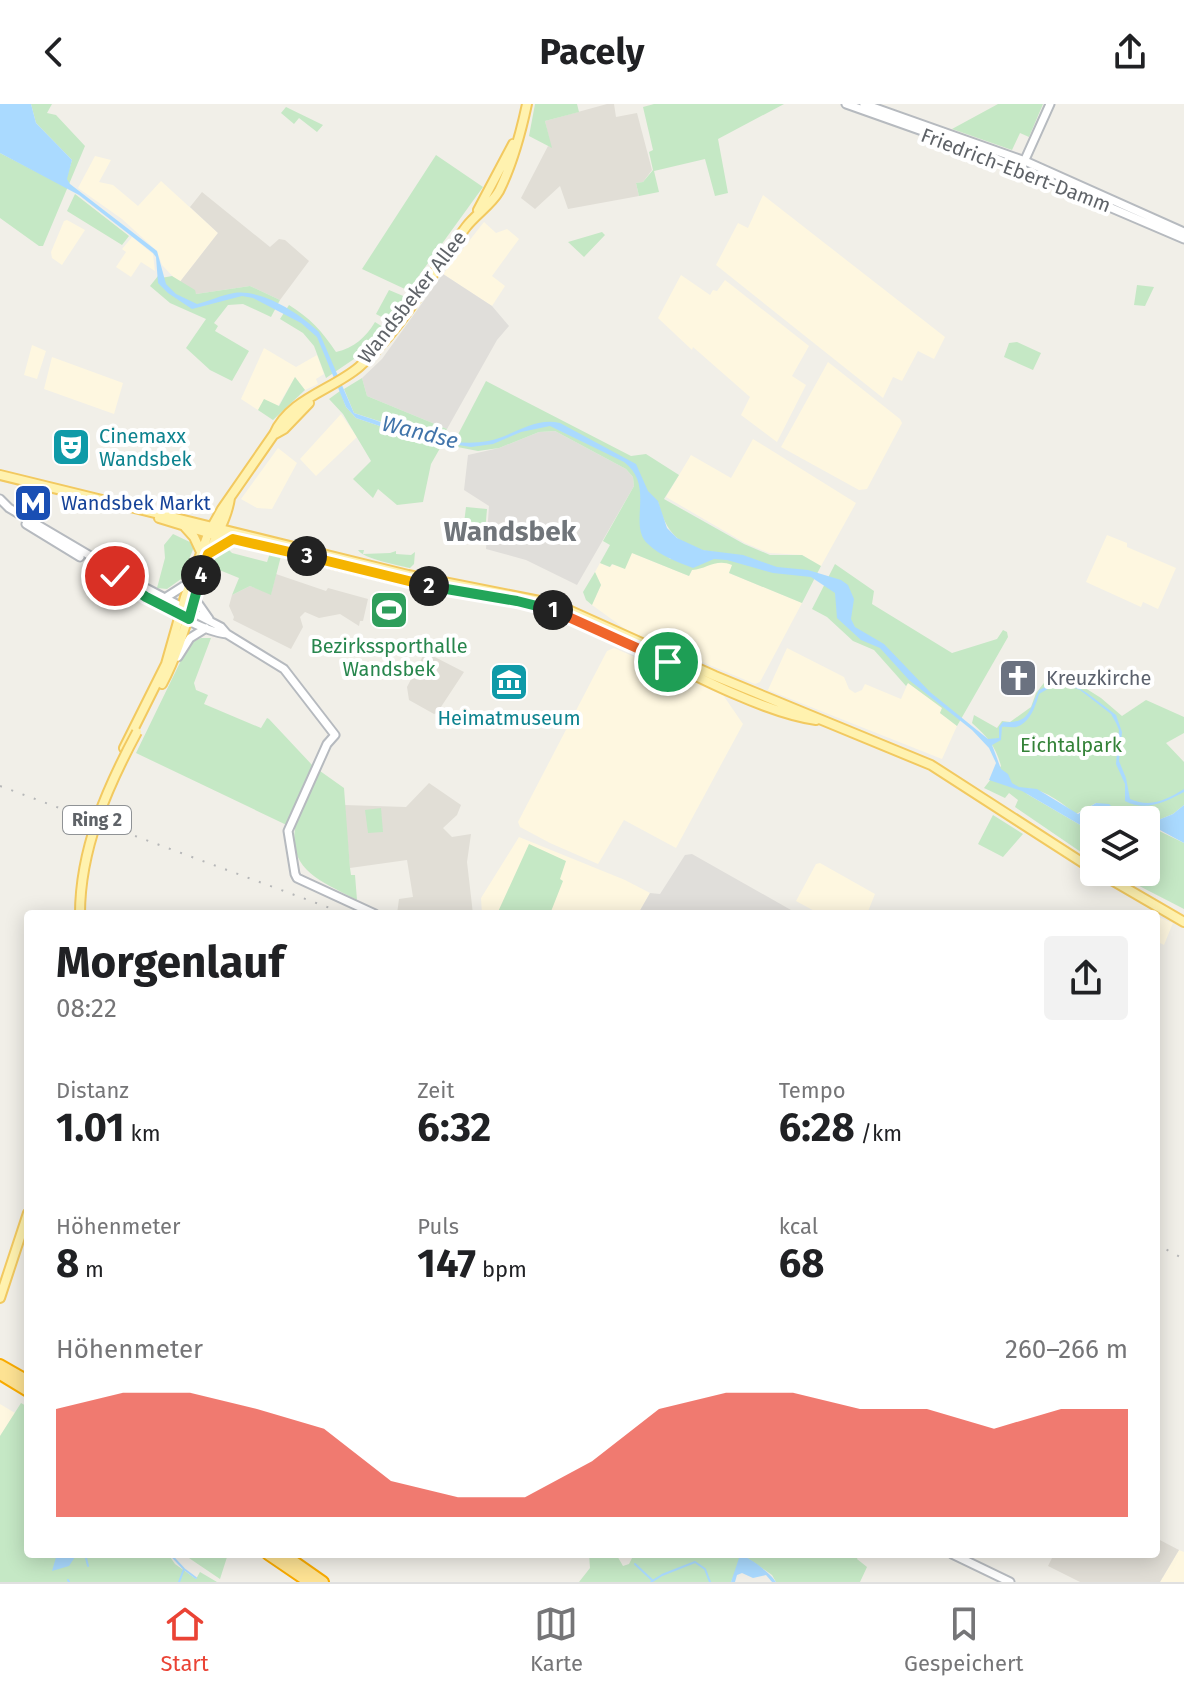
<!DOCTYPE html>
<html lang="de">
<head>
<meta charset="utf-8">
<style>
	:root { --surface:#fff; --page:#f2f2f2; --text:#202124; --muted:#757577; --line:#e0e0e0; --accent:#ea4335 }
	body { margin:0; font-family:"Fira Sans",sans-serif; background:var(--page); color:var(--text); height:100vh; display:flex; flex-direction:column; font-size:30px; white-space:nowrap }
	* { box-sizing:border-box; margin:0 }
	p { font-size:26px; color:var(--muted) }
	.icon { flex:none; width:44px; height:44px; fill:none; stroke:currentColor; stroke-width:2; stroke-linecap:round; stroke-linejoin:round }
	.map { position:relative; flex:1; overflow:hidden }
	.side { position:absolute; left:24px; top:806px; width:1136px; height:648px; display:flex; flex-direction:column; background:var(--surface); border-radius:8px; box-shadow:0 4px 20px #0003 }
	.side>* { flex:none }
	.buttons { position:absolute; left:1080px; top:702px; display:grid; gap:16px }
	.buttons a { display:grid; place-items:center; width:80px; height:80px; border-radius:8px; background:var(--surface); box-shadow:0 4px 20px #0003; font-size:40px }
	.pin { position:absolute; display:grid; place-items:center; width:68px; height:68px; color:#fff; margin:-34px; border:4px solid #fff; border-radius:50%; box-shadow:0 2px 8px #0007 }
	.km { position:absolute; width:40px; height:40px; margin:-20px; border-radius:50%; background:#222; color:#fff; font-size:22px; line-height:40px; text-align:center }
	.round { display:grid; place-items:center; flex:none; width:84px; height:84px; border-radius:8px; background:var(--page) }
	.overview { display:flex; align-items:center; justify-content:space-between; height:136px; padding:0 32px }
	h1 { font-size:44px; font-weight:700; line-height:60px }
	.metrics { display:grid; grid-template-columns:repeat(3,1fr); gap:12px; height:136px; padding:8px 32px }
	.metrics div { display:grid; align-content:center }
	.metrics b { font-size:40px; font-weight:700 }
	.metrics small { font-size:22px; font-weight:400 }
	.metrics p { font-size:22px }
	.chart { height:224px; padding:16px 32px }
	.chart p { display:flex; justify-content:space-between }
	.chart svg { width:100%; height:144px; margin-top:8px; fill:var(--accent); opacity:.7 }
	header { display:flex; justify-content:space-between; align-items:center; height:104px; padding:0 32px; background:var(--surface); font-size:36px; font-weight:700 }
	.tab-bar { display:flex; justify-content:space-around; align-items:center; height:112px; border-top:2px solid var(--line); background:var(--surface); font-size:22px; color:var(--muted) }
	.tab-bar a { display:grid; justify-items:center; gap:4px }
	.tab-bar .active { color:var(--accent) }
	.map>svg:first-child { display:block }
	.commercial { fill:#fef7e0 }
	.industrial { fill:#e0deda }
	.education { fill:#e1ded6 }
	.green { fill:#c5e8c5; fill-rule:evenodd }
	.water { fill:#aadaff }
	.lines { fill:none; stroke-linecap:round; stroke-linejoin:round }
	.stream { stroke:#aadaff; stroke-width:2 }
	.secondary-casing { stroke:#b6babf; stroke-width:11 }
	.primary-casing { stroke:#f2c960; stroke-width:12 }
	.highway-casing { stroke:#f9ab00; stroke-width:14 }
	.secondary { stroke:#fff; stroke-width:7 }
	.primary { stroke:#fff2af; stroke-width:8 }
	.highway { stroke:#fde293; stroke-width:10 }
	.rail { stroke:#b6b7b8; stroke-width:2; stroke-dasharray:2 10; stroke-linecap:butt }
	.primary-bridge-casing { stroke:#f2c960; stroke-width:12; stroke-linecap:butt }
	.primary-bridge { stroke:#fff2af; stroke-width:8 }
	.split-1-casing { stroke:#fff; stroke-width:16 }
	.split-2-casing { stroke:#fff; stroke-width:16 }
	.split-3-casing { stroke:#fff; stroke-width:16 }
	.split-4-casing { stroke:#fff; stroke-width:16 }
	.split-5-casing { stroke:#fff; stroke-width:16 }
	.split-1 { stroke:#f0652b; stroke-width:10 }
	.split-2 { stroke:#22a559; stroke-width:10 }
	.split-3 { stroke:#f5b400; stroke-width:10 }
	.split-4 { stroke:#f5b400; stroke-width:10 }
	.split-5 { stroke:#22a559; stroke-width:10 }
	.labels { text-anchor:middle; dominant-baseline:central; stroke-width:8; stroke-linejoin:round; paint-order:stroke }
	.shield { fill:#fff; stroke:#8f9295; stroke-width:2 }
	.shield-label { font-size:18px; font-weight:bold; fill:#5f6368 }
	.street-label { font-size:20px; fill:#5f6368; stroke:#fff }
	.culture-label { font-size:20px; fill:#0d838f; stroke:#fff; text-anchor:start }
	.transit-label { font-size:20px; fill:#164399; stroke:#fff; text-anchor:start }
	.leisure-label { font-size:20px; fill:#27864d; stroke:#fff }
	.worship-label { font-size:20px; fill:#5b616d; stroke:#fff; text-anchor:start }
	.park-label { font-size:20px; fill:#348238; stroke:#fff }
	.water-label { font-size:22px; font-style:italic; fill:#4174aa; stroke:#fff }
	.district-label { font-size:28px; font-weight:bold; fill:#70757a; stroke:#fff }
</style>
</head>
<body>
<header><svg class="icon" aria-label="back" viewBox="0 0 24 24"><path d="M15 5l-7 7 7 7"/></svg>Pacely<svg class="icon" aria-label="share" viewBox="0 0 24 24"><path d="M12 15V3M7 8l5-5 5 5M5 13v7h14v-7"/></svg></header>
<div class="map">
<svg width="1184" height="1478" viewBox="0 0 1184 1478">
	<rect width="100%" height="100%" fill="#f1efe8"/>
	<!-- commercial -->
	<path class="commercial" d="M95,52L111,56L99,78L113,81L138,102L161,77L218,129L179,179L162,161L157,147L122,115L78,84Z
		M763,91L945,233L934,255L918,247L902,277L893,273L883,294L716,161L738,119L748,124Z
		M67,116L85,126L62,161L52,154L51,148L64,117Z
		M484,118L496,129L507,125L519,135L492,172L505,182L492,202L443,170Z
		M132,133L153,150L155,167L141,158L131,173L116,163L126,148L122,145Z
		M681,171L710,191L713,186L717,187L725,176L809,242L792,272L806,281L777,338L741,311L750,293L693,243L692,246L658,214Z
		M32,241L46,247L37,275L24,271Z
		M264,244L296,263L317,251L324,270L316,275L318,280L305,286L295,273L278,302L264,296L258,306L241,295Z
		M52,253L123,279L114,310L44,285Z
		M828,258L900,315L902,319L867,385L859,386L781,343Z
		M341,310L357,333L316,372L300,355Z
		M753,335L856,399L821,462L802,451L769,449L745,439L666,393L691,351L731,374Z
		M278,344L297,359L272,405L257,404L241,395Z
		M1107,431L1127,439V443L1176,464L1158,505L1143,498L1141,503L1086,478Z
		M632,449L689,472L692,466L714,458H726L733,460L729,469L802,499L760,578L755,580L628,527L592,501L601,481L595,468L600,459L609,463Z
		M614,544L723,591L743,620L676,744L624,716L598,760L550,739L520,723L518,718L607,547Z
		M787,544L844,573L849,585L855,589L862,586L865,580L901,595L908,579L942,604L940,609L957,622L942,655L768,586Z
		M519,733L625,776L650,789L638,810H482L481,794Z
		M820,759L875,790L867,810H820L796,797L816,760Z
		M1156,812L1173,819L1164,841L1156,837Z
		M0,1300L15,1309L0,1332Z
		M1179,1446L1184,1448V1478H1160Z"/>
	<!-- industrial -->
	<path class="industrial" d="M443,170L492,202L509,222L497,236L447,325L367,292L362,274L382,255Z
		M555,327L626,365L633,373L634,382L577,481L526,456L486,445L489,402L464,386L468,351L499,344L539,328Z
		M692,750L798,810H638L650,789L660,790L685,751Z"/>
	<!-- education -->
	<path class="education" d="M607,0H614L616,13L637,9L652,66L643,78L636,79L639,92L568,105L560,82L535,105L521,94L548,42L551,43L545,17Z
		M202,88L270,143L279,135L285,136L309,157L280,196L250,182L196,190L179,179L218,129L190,103Z
		M276,470L326,487L328,484L368,495L363,517H360L359,522L340,510L319,514L305,508L300,513L303,523L291,545L233,516L234,513L229,502L232,491L250,482L271,490Z
		M425,548L464,568L437,609L434,610L409,596L407,583Z
		M429,679L461,701L457,711L443,724L452,733L471,730L467,758L473,810H397L399,795L413,793L407,756L350,764L344,701L406,703Z
		M1156,1434L1179,1446L1160,1478H1080L1048,1462L1054,1450H1156Z"/>
	<!-- green -->
	<path class="green" d="M31,0H52L47,9L56,11L85,42L43,142H39L0,114V49L64,82L72,56L36,19Z
		M535,0H577L579,8L545,17L552,44L529,32Z
		M654,0H784L718,35L728,89L715,92L705,55L654,67L659,88L639,92L636,79L643,78L653,66L649,48L653,46L643,3Z
		M998,0H1043L1029,33L1020,29L1012,46L952,25Z
		M286,3L323,21L317,28L299,14L294,20L281,9Z
		M436,51L483,83L410,184L407,186L362,165Z
		M75,90L129,132L122,141L67,107Z
		M602,128L605,131L584,153L568,138Z
		M158,172L161,174L172,172L195,186L196,190L250,182L280,196L271,213L243,200L228,201L214,219L218,222L215,227L249,247L232,277L210,266L186,244L206,215L170,199L150,182Z
		M1137,181L1154,183L1145,202L1134,201Z
		M389,186L408,194L391,218L376,210Z
		M289,201C310,214 322,227 336,248C354,244 366,233 375,218L383,223L357,253L326,274L314,242L303,229L280,215Z
		M1017,238L1041,249L1033,266L1004,253L1009,239Z
		M295,273L305,286L273,316L258,306L264,295L279,302Z
		M362,274L367,292L447,325L440,334L419,330L354,309L344,285Z
		M486,277L631,352L646,350L679,371L664,395L744,440L770,451H802L821,462L802,499L729,469L732,461C716,454 707,465 692,466L689,472L632,449L625,465L612,460L610,463L600,459L610,441L603,437L634,382L633,373L626,365L555,327L539,328L499,344L478,347L452,342ZM655,396L658,398C666,429 680,444 714,448L670,455L641,412V398Z
		M340,287L346,303L356,314L415,334L443,339L431,360L423,398L397,401L378,385L373,394L353,375L371,357L343,310L329,295Z
		M466,403L487,405L485,428L463,427Z
		M173,430L192,439L194,443L181,475L167,485L157,484L165,454L164,441Z
		M228,445L232,449L267,458L270,449L281,452L271,491L250,482L232,491L239,474L212,463L215,452Z
		M358,446H364L363,450L390,449L396,447V450L411,451L415,448L414,460L410,464C397,461 364,455 358,446Z
		M835,460L874,487L872,500L952,549L997,535L1003,526L1007,528L1008,533L957,622L940,609L942,604L908,579L906,582L874,546L853,537L827,513L812,505Z
		M595,468L601,481L592,501L586,496L583,488Z
		M201,534H211L194,579L196,586L208,591L204,600L261,624L267,614L269,615L313,662L344,684L350,764L351,771H355L357,796C326,779 288,768 295,725L136,649L189,540Z
		M1055,565L1101,594L1122,612L1146,596L1184,613V629L1166,639L1184,658V701L1173,710L1146,721V716H1126L1115,703L1096,699L1076,710C1060,698 1045,685 1024,684L1027,690L1094,729V757L1015,703L1018,696L1009,689L1005,694L984,684L1001,662C996,643 987,632 972,619L974,611L997,624L1002,617L1010,618L1031,603L1036,589Z
		M381,704L383,728L368,729L365,706Z
		M993,711L1023,730L1003,753L978,740Z
		M1153,724L1184,739V805L1112,768H1146V726Z
		M529,740L566,757L560,775L563,777L550,810H497Z
		M21,1299L28,1303V1450H168L175,1460L196,1475L200,1468L217,1478H0V1332Z
		M183,1450H228L220,1475Z
		M589,1450H616L623,1462L629,1460L634,1450H859L857,1455L867,1463L860,1478H776L772,1471L743,1451L731,1478H579L590,1464Z"/>
	<!-- water -->
	<path class="water" d="M0,0H31L36,19L72,56L67,75L70,80L157,147L166,180L176,190L197,200C210,197 221,191 234,189C262,185 299,209 319,228L354,309C395,322 444,345 488,337C514,332 533,313 560,319L636,360L648,387L658,397L667,424L677,434L703,446L743,451L777,463L808,466L841,476L848,481L854,495L851,515L855,523L884,540L930,588L988,635L999,634V623L1003,618C1030,620 1029,606 1039,586L1063,575L1087,589L1116,611L1122,628L1119,657L1126,674L1130,695C1151,704 1166,696 1184,685V688C1165,698 1146,708 1125,697V680L1116,660L1119,626L1116,619L1111,610L1080,586L1060,578L1039,590C1036,602 1029,620 1016,623C1011,624 1007,622 1002,623L1001,636L992,641L1001,665L1008,670L1012,679L1019,683L1037,685L1078,710L1096,699L1109,700L1126,716H1094V729L1022,687L989,676L996,659L989,644L972,626L909,576L880,544L861,536L837,514L835,489L811,473L773,469L727,456L714,455L693,464C678,458 660,452 648,440C627,421 656,382 624,358L550,322L521,328L493,340L471,343L415,334L356,314L346,303L317,233L301,219L253,194L242,192L192,205L168,189L158,179L156,153L153,149L79,91L0,49Z
		M1184,701V739L1160,726H1146V721L1173,710Z
		M57,1450H74L75,1453L69,1462L52,1467Z
		M740,1451C750,1453 771,1470 776,1478H772L766,1471L753,1474L742,1469L737,1471L735,1478H731Z"/>
	<g class="lines">
		<!-- stream -->
		<path class="stream" d="M26,1388H28
			M85,1450L88,1462
			M170,1450L184,1465L179,1478
			M635,1460L652,1476
			M184,1465L196,1474
			M68,1476L69,1478
			M651,1478L662,1471L695,1458L705,1465L710,1478"/>
		<defs>
			<path id="secondary" d="M846,0L976,46L1184,135
				M864,0L1025,57L1184,128
				M1023,60L1050,0
				M0,395L9,404L138,480L221,523L227,530L284,565L335,631L327,640L288,727L295,770L297,774L375,810
				M26,420L80,453
				M115,472C141,490 196,527 227,530
				M165,494L190,478
				M195,495L209,515
				M178,553L190,534L206,524
				M952,1450L1010,1478"/>
			<path id="primary" d="M478,106L513,40
				M275,330L284,325L309,299
				M0,371L408,471L555,500L715,572L931,661L1094,766
				M159,414L221,433L407,478L543,503L613,531
				M185,423L194,433L201,448
				M640,544C687,568 765,609 816,616
				M162,580C183,541 191,498 206,457C213,436 227,416 230,394
				M124,644L166,560L185,493L208,430L222,405L274,330C289,295 332,286 359,263C400,228 433,167 466,123C476,110 491,101 499,87C512,61 521,28 527,0
				M1098,768L1184,818
				M0,1194L28,1109"/>
			<path id="highway" d="M0,1261L28,1277
				M0,1270L28,1287
				M268,1450L309,1478
				M283,1450L323,1478"/>
		</defs>
		<!-- secondary casing -->
		<use href="#secondary" class="secondary-casing"/>
		<!-- primary casing -->
		<use href="#primary" class="primary-casing"/>
		<!-- highway casing -->
		<use href="#highway" class="highway-casing"/>
		<!-- secondary -->
		<use href="#secondary" class="secondary"/>
		<!-- primary -->
		<use href="#primary" class="primary"/>
		<!-- highway -->
		<use href="#highway" class="highway"/>
		<!-- rail -->
		<path class="rail" d="M0,682L346,810
			M1156,1140L1184,1155"/>
		<defs>
			<path id="primary-bridge" d="M80,810C80,745 107,684 137,628"/>
		</defs>
		<!-- primary-bridge casing -->
		<use href="#primary-bridge" class="primary-bridge-casing"/>
		<!-- primary-bridge -->
		<use href="#primary-bridge" class="primary-bridge"/>
	</g>
	<g class="lines">
		<defs>
			<path id="split-1" d="M553,506L668,558"/>
			<path id="split-2" d="M429,482L517,497L553,506"/>
			<path id="split-3" d="M307,452L429,482"/>
			<path id="split-4" d="M201,471L208,450L233,435L307,452"/>
			<path id="split-5" d="M115,472L146,493L189,515L201,471"/>
		</defs>
		<!-- split-1 casing -->
		<use href="#split-1" class="split-1-casing"/>
		<!-- split-2 casing -->
		<use href="#split-2" class="split-2-casing"/>
		<!-- split-3 casing -->
		<use href="#split-3" class="split-3-casing"/>
		<!-- split-4 casing -->
		<use href="#split-4" class="split-4-casing"/>
		<!-- split-5 casing -->
		<use href="#split-5" class="split-5-casing"/>
		<!-- split-1 -->
		<use href="#split-1" class="split-1"/>
		<!-- split-2 -->
		<use href="#split-2" class="split-2"/>
		<!-- split-3 -->
		<use href="#split-3" class="split-3"/>
		<!-- split-4 -->
		<use href="#split-4" class="split-4"/>
		<!-- split-5 -->
		<use href="#split-5" class="split-5"/>
	</g>
	<!-- icons -->
	<defs>
		<symbol id="theatre-square" viewBox="-11 -11 22 22"><rect x="-9" y="-9" width="18" height="18" rx="4" fill="#0f9aa8" stroke="#fff"/><path d="M-5-5.5Q0-4 5-5.5V0Q5 5 0 6Q-5 5-5 0ZM-3.3-2.5H-1v1.5H-3.3ZM1-2.5H3.3v1.5H1ZM-2.8 1Q0 5.5 2.8 1Z" fill="#fff"/></symbol>
		<symbol id="metro-square" viewBox="-11 -11 22 22"><rect x="-9" y="-9" width="18" height="18" rx="4" fill="#1a4fb4" stroke="#fff"/><path d="M-5.5 5V-5H-3L0 0L3-5H5.5V5H3V-.5L0 4L-3-.5V5Z" fill="#fff"/></symbol>
		<symbol id="stadium-square" viewBox="-11 -11 22 22"><rect x="-9" y="-9" width="18" height="18" rx="4" fill="#2e9e5b" stroke="#fff"/><path d="M0-5a6.5 5 0 1 0 0 10a6.5 5 0 1 0 0-10ZM-3.5-1.8h7v3.6h-7Z" fill="#fff"/></symbol>
		<symbol id="church-square" viewBox="-11 -11 22 22"><rect x="-9" y="-9" width="18" height="18" rx="4" fill="#6b7280" stroke="#fff"/><path d="M-1.2-6h2.4v3.5h3.3v2.4h-3.3V6h-2.4V-.1h-3.3v-2.4h3.3Z" fill="#fff"/></symbol>
		<symbol id="museum-square" viewBox="-11 -11 22 22"><rect x="-9" y="-9" width="18" height="18" rx="4" fill="#0f9aa8" stroke="#fff"/><path d="M0-6L6-3V-2H-6V-3ZM-5-1h2V3h-2ZM-1-1h2V3h-2ZM3-1h2V3H3ZM-6 4H6V6H-6Z" fill="#fff"/></symbol>
	</defs>
	<g fill-rule="evenodd">
		<use href="#theatre-square" x="49" y="321" width="44" height="44"/>
		<use href="#metro-square" x="11" y="377" width="44" height="44"/>
		<use href="#stadium-square" x="367" y="484" width="44" height="44"/>
		<use href="#church-square" x="996" y="552" width="44" height="44"/>
		<use href="#museum-square" x="487" y="556" width="44" height="44"/>
	</g>
	<g class="labels">
		<!-- shield labels -->
		<rect class="shield" x="63" y="702" width="68" height="28" rx="6"/>
		<g class="shield-label">
			<text x="97" y="716">Ring 2</text>
		</g>
		<!-- street labels -->
		<g class="street-label">
			<text transform="translate(1016 66) rotate(21)">Friedrich-Ebert-Damm</text>
			<text transform="translate(412 193) rotate(-52)">Wandsbeker Allee</text>
		</g>
		<!-- culture labels -->
		<g class="culture-label">
			<text x="99" y="332">Cinemaxx<tspan x="99" dy="23">Wandsbek</tspan></text>
			<text x="509" y="614" text-anchor="middle">Heimatmuseum</text>
		</g>
		<!-- transit labels -->
		<g class="transit-label">
			<text x="61" y="399">Wandsbek Markt</text>
		</g>
		<!-- leisure labels -->
		<g class="leisure-label">
			<text x="389" y="542">Bezirkssporthalle<tspan x="389" dy="23">Wandsbek</tspan></text>
		</g>
		<!-- worship labels -->
		<g class="worship-label">
			<text x="1046" y="574">Kreuzkirche</text>
		</g>
		<!-- park labels -->
		<g class="park-label">
			<text x="1071" y="641">Eichtalpark</text>
		</g>
		<!-- water labels -->
		<g class="water-label">
			<text transform="translate(420 328) rotate(14)">Wandse</text>
		</g>
		<!-- district labels -->
		<g class="district-label">
			<text x="510" y="427">Wandsbek</text>
		</g>
	</g>
</svg>
<div class="buttons">
<a><svg class="icon" aria-label="layers" viewBox="0 0 24 24"><path d="M12 4l9 5-9 5-9-5zM3 14l9 5 9-5"/></svg></a>
</div>
<div class="pin" style="left:668px;top:558px;background:#1e9e55"><svg class="icon" aria-label="arrive" viewBox="0 0 24 24"><path d="M6 21V4h12l-3 4 3 4H6"/></svg></div>
<div class="pin" style="left:115px;top:472px;background:#d93025"><svg class="icon" aria-label="check" viewBox="0 0 24 24"><path d="M5 12l5 5 9-10"/></svg></div>
<b class="km" style="left:553px;top:506px">1</b>
<b class="km" style="left:429px;top:482px">2</b>
<b class="km" style="left:307px;top:452px">3</b>
<b class="km" style="left:201px;top:471px">4</b>
<section class="side">
<div class="overview"><div><h1>Morgenlauf</h1><p>08:22</p></div><a class="round"><svg class="icon" aria-label="share" viewBox="0 0 24 24"><path d="M12 15V3M7 8l5-5 5 5M5 13v7h14v-7"/></svg></a></div>
<div class="metrics">
<div><p>Distanz</p><b>1.01<small> km</small></b></div>
<div><p>Zeit</p><b>6:32</b></div>
<div><p>Tempo</p><b>6:28<small> /km</small></b></div>
</div>
<div class="metrics">
<div><p>Höhenmeter</p><b>8<small> m</small></b></div>
<div><p>Puls</p><b>147<small> bpm</small></b></div>
<div><p>kcal</p><b>68</b></div>
</div>
<div class="chart"><p><span>Höhenmeter</span>260–266 m</p>
<svg viewBox="0 0 160 44" preserveAspectRatio="none"><path d="M0 44V11L10 6L20 6L30 11L40 17L50 33L60 38L70 38L80 27L90 11L100 6L110 6L120 11L130 11L140 17L150 11L160 11V44z"/></svg>
</div>
</section>
</div>
<nav class="tab-bar">
<a class="active"><svg class="icon" aria-label="home" viewBox="0 0 24 24"><path d="M3 11l9-7 9 7M6 9v11h12V9"/></svg>Start</a>
<a><svg class="icon" aria-label="map" viewBox="0 0 24 24"><path d="M3 6l6-2 6 2 6-2v14l-6 2-6-2-6 2zM9 4v14M15 6v14"/></svg>Karte</a>
<a><svg class="icon" aria-label="saved" viewBox="0 0 24 24"><path d="M7 4h10v16l-5-4-5 4z"/></svg>Gespeichert</a>
</nav>
</body>
</html>
